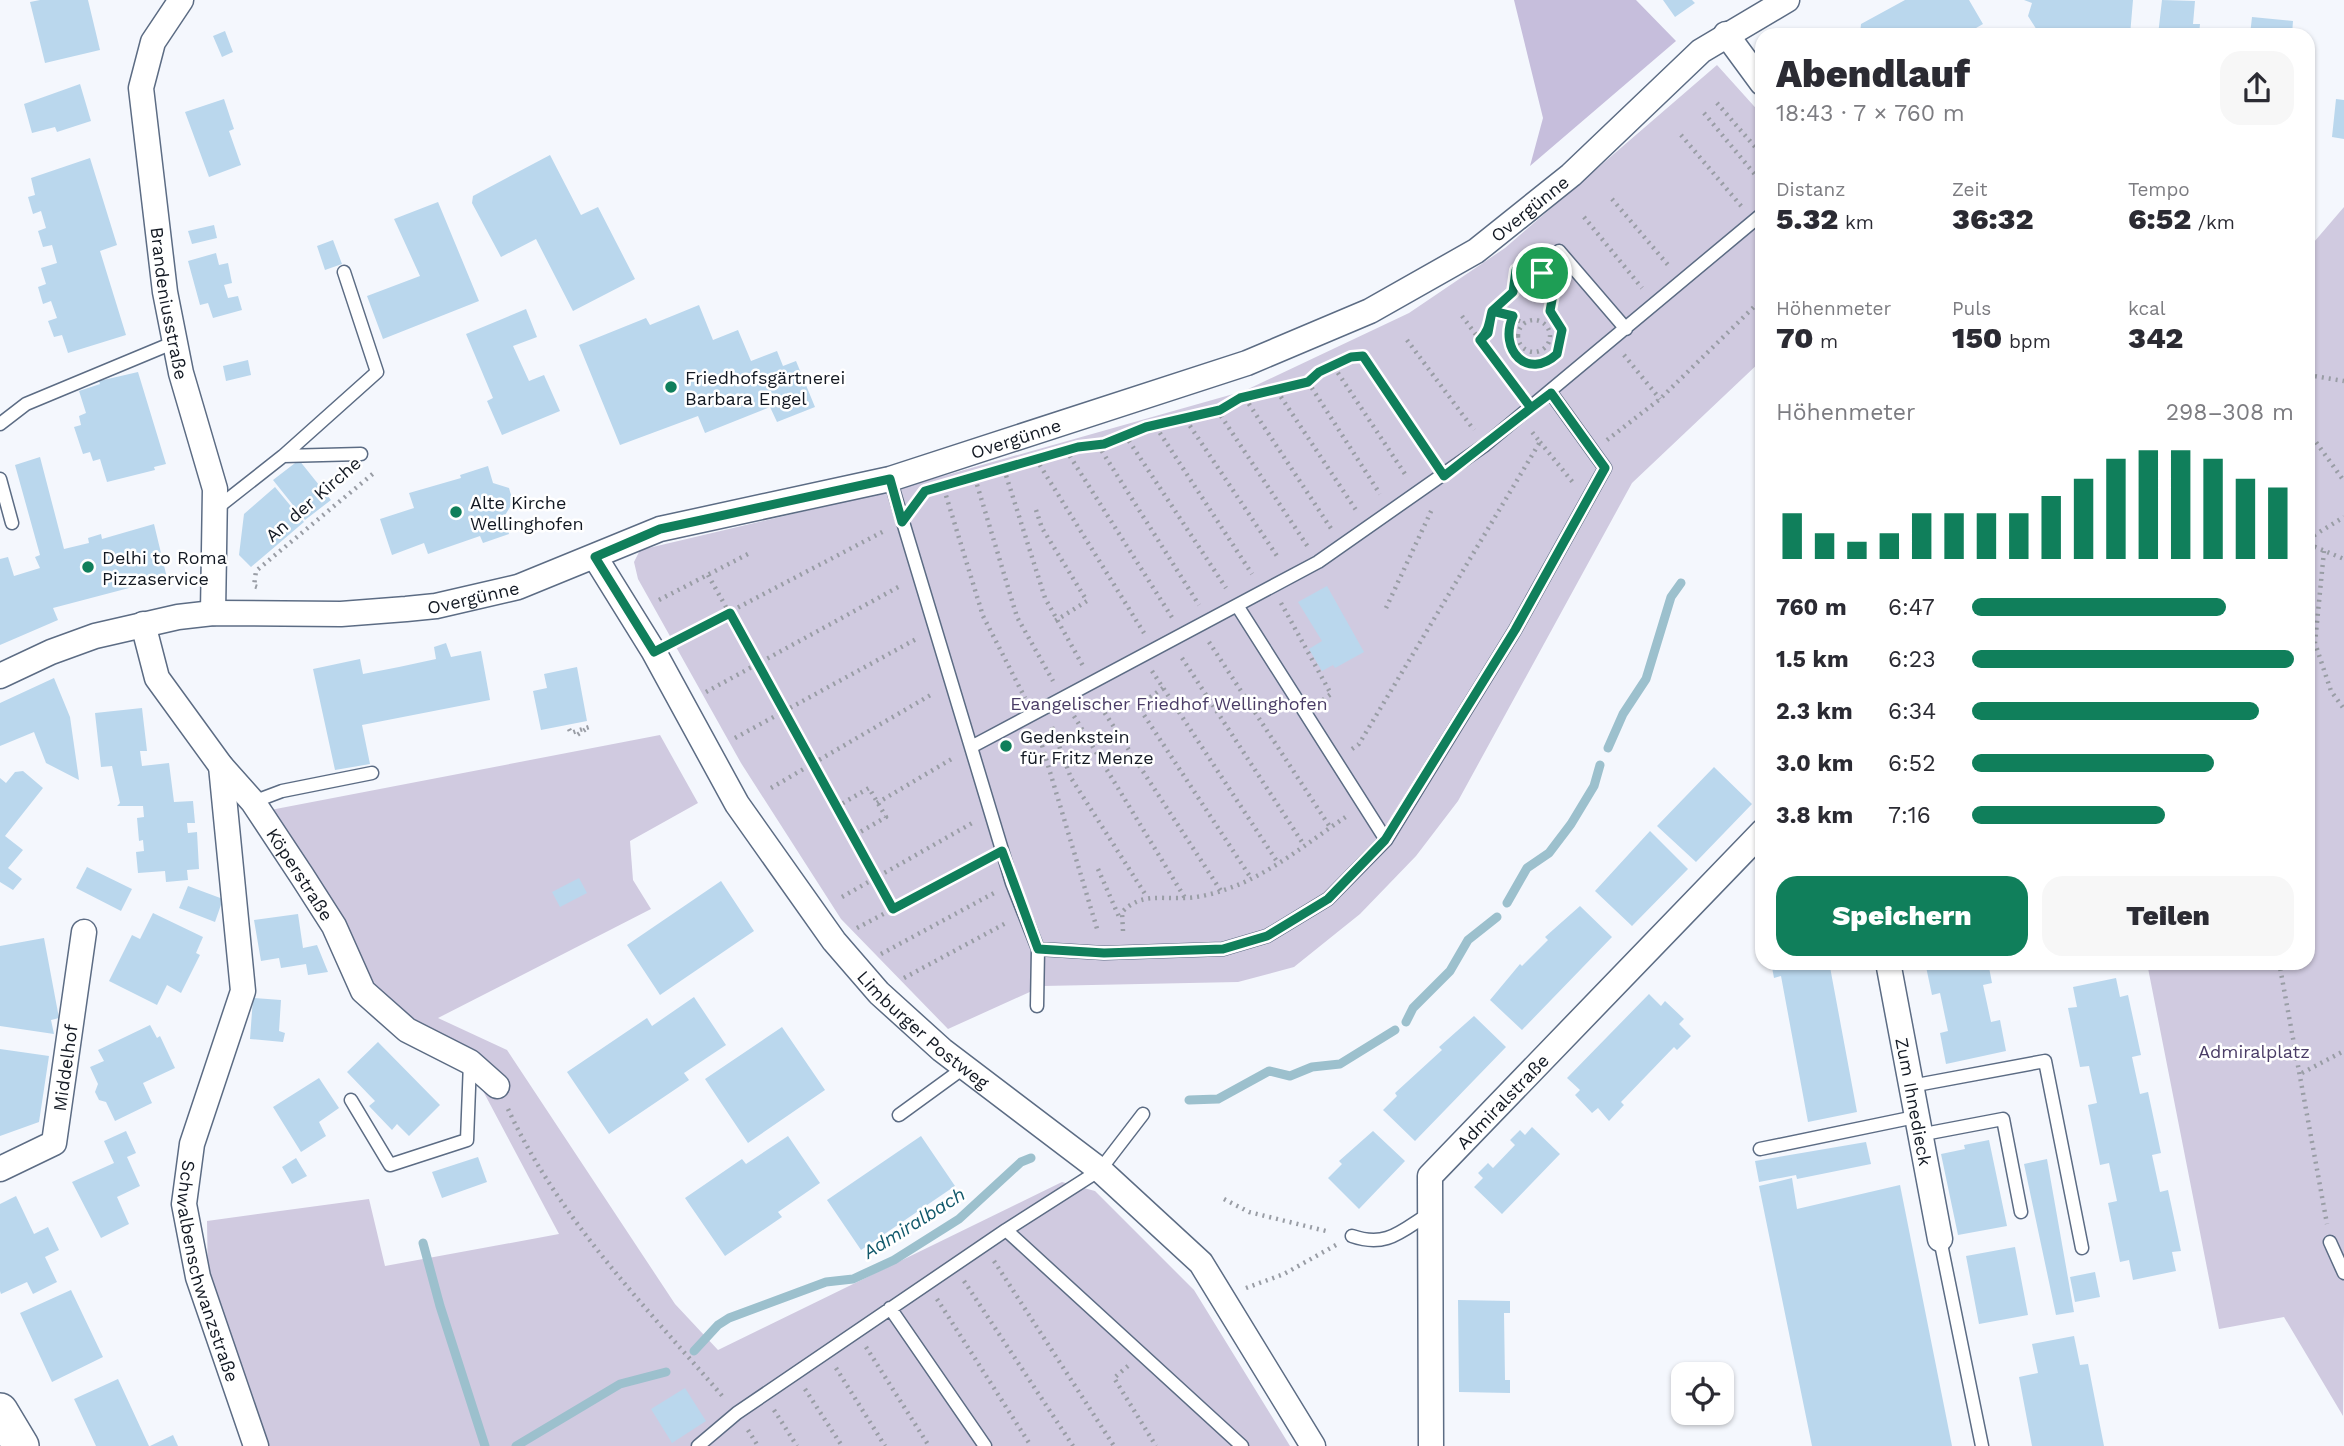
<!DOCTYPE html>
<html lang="de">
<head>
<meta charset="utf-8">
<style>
	:root { --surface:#fff; --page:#f7f7f7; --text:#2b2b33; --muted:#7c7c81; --accent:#107f5b }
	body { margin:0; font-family:"Work Sans",sans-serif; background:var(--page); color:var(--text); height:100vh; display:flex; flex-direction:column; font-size:26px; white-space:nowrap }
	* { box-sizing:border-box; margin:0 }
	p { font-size:23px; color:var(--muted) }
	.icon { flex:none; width:38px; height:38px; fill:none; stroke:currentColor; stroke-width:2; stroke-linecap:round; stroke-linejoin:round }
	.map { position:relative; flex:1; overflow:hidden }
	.panel { position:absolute; left:1755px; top:28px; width:560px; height:942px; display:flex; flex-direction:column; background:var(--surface); border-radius:21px; box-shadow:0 2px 5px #0004 }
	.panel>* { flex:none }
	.controls { position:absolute; left:1671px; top:1362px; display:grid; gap:14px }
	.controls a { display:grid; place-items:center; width:63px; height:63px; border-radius:14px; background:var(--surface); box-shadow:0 2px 5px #0004; font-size:35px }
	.pin { position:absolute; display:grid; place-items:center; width:60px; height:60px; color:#fff; margin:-30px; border:4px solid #fff; border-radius:50%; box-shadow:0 2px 7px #0007 }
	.round { display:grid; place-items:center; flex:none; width:74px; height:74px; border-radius:21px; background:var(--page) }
	.summary { display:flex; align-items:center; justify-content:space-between; height:119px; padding:0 21px }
	h1 { font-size:38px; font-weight:800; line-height:52px }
	.metrics { display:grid; grid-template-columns:repeat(3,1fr); gap:10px; height:119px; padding:7px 21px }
	.metrics div { display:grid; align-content:center }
	.metrics b { font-size:30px; font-weight:800 }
	.metrics small { font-size:19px; font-weight:400 }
	.metrics p { font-size:19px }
	.chart { height:196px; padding:14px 21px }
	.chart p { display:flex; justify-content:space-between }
	.chart svg { width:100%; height:126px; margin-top:7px; stroke:var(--accent); stroke-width:6 }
	.button { display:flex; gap:14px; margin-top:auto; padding:14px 21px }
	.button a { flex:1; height:80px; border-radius:21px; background:var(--accent); color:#fff; font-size:28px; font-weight:800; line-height:80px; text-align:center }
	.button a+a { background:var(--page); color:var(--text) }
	ul { padding:0 21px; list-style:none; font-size:23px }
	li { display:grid; grid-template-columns:112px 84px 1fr; align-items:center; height:52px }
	li i { height:18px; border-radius:9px; background:var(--accent) }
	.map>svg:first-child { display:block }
	.green { fill:#d0cae0 }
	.forest { fill:#c6bedc }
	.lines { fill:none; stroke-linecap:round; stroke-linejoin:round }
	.stream { stroke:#9cc0cd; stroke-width:9 }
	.building { fill:#bad7ed }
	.lane-casing { stroke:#5c6c84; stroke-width:15 }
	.street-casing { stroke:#5c6c84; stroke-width:27 }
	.secondary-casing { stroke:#5c6c84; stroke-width:38 }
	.path { stroke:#999da5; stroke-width:4.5; stroke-dasharray:2 5; stroke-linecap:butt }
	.lane { stroke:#fff; stroke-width:12 }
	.street { stroke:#fff; stroke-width:24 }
	.secondary { stroke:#fff; stroke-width:35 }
	.route-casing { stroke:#fff; stroke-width:14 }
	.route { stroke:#107f5b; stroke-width:9 }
	.poi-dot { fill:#107f5b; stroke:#fff; stroke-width:2.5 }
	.labels { text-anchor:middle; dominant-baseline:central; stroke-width:5; stroke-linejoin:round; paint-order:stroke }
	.street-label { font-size:18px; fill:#131923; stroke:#fff }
	.poi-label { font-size:18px; fill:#131923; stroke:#fff; text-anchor:start }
	.park-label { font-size:18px; fill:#4a3c66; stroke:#fff }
	.water-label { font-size:19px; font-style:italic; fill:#10586b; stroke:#fff }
</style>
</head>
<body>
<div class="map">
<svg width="2344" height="1446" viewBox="0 0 2344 1446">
	<rect width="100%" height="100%" fill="#f4f7fd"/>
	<!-- green -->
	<path class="green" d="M1717,65L1762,115V360L1632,483L1458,801L1416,856L1360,914L1294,967L1238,982L1043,986L948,1029L841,919L741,763L638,579L634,562L640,550L890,491L1244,391L1409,313L1505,248Z
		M2344,207V1311L2343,1416L2284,1317L2219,1329L2147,963L2308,962V249Z
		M660,735L698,803L630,841L633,880L651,909L438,1018L507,1050L675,1304L718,1350L1062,1182L1095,1191L1194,1290L1290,1446H263L208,1283L207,1221L369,1199L385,1266L559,1234L465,1057L369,990L260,812Z"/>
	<!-- forest -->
	<path class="forest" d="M1514,0H1636L1676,41L1530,166L1543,118Z"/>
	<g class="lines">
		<!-- stream -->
		<path class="stream" d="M1608,748L1623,714L1646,679L1671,597L1681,583
			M1507,903L1527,868L1549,853L1571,824L1594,786L1600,765
			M1406,1022L1413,1008L1450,971L1468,940L1497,917
			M1189,1100L1218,1099L1269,1071L1290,1076L1312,1067L1340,1064L1395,1030
			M423,1243L440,1306L485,1446
			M694,1351L718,1325L729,1318L826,1282L853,1279L894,1260L959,1219L1021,1162L1031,1158
			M516,1446L620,1384L666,1372"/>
	</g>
	<!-- building -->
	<path class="building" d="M40,0H88L100,50L45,63L30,2Z
		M1663,0H1692L1695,3L1675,17Z
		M1905,0H1969L1983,24L1964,35H1860L1861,24Z
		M2024,0H2133L2130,35H2040L2028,16L2032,3Z
		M2162,0L2195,1L2193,24H2200L2199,35H2158Z
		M2252,17L2293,21L2292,35H2250Z
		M225,31L233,52L222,57L213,36Z
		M80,84L91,121L57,132L55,127L32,133L24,104Z
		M224,99L234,129L229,131L241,165L209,177L185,112Z
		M2336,99L2344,100V139L2332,137Z
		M550,155L581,215L598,207L635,279L573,311L536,239L501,257L472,203L473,196Z
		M90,158L117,245L100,251L126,335L68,353L62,335L54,337L48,321L57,318L51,301L43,304L38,287L46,284L41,268L57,263L52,245L43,247L38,231L46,228L41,211L33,214L28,197L35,195L31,178Z
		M438,202L479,301L383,339L367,296L420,276L394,219Z
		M214,225L217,238L192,244L188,231Z
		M333,240L342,264L325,270L317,246Z
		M216,253L219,265L228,263L232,283L224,285L228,298L238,296L242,310L213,318L208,303L200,305L188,261Z
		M699,305L713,340L738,330L751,361L777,351L783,366L796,361L815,407L777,422L770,407L705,433L698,416L620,445L579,345L646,318L650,325Z
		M526,309L537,337L513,346L529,381L544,375L560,411L502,435L487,401L493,398L466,334Z
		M248,360L251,375L226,381L223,366Z
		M138,372L166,464L154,467L155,470L107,482L100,459L93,461L90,452L83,454L74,427L81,425L79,416L86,413L79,391L100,384L99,381Z
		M40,457L64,549L89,543L88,538L101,534L102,539L154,524L167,578L53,608L58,620L0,645V559L8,557L14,576L40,568L35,557L40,555L15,465Z
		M299,460L331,500L305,520L273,480Z
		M488,466L493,483L509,488L513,502L504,517L509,534L483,543L480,536L428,554L424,543L392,555L380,519L414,508L409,493L461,478L460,475Z
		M275,487L304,522L251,567L239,555L244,514Z
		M1327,586L1364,652L1335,668L1333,665L1322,671L1309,649L1322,641L1298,602Z
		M446,643L451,657L481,651L490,700L362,725L370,764L335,770L313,669L360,659L363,674L399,667L436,659L434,647Z
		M577,667L587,721L541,730L533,691L547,688L544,674Z
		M54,678L70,717L79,780L46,763L34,732L0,746V703Z
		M142,708L147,751H140L142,766L169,763L174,802L193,801L195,823H187L188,833L197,832L199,869L187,870L188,880L166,882L165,871L138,873L136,852L144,851L143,840L139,841L137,818L144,817L143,806H117L120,803L112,766L101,767L95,713Z
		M1714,767L1752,804L1696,862L1657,826Z
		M23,771L43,788L5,836L23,850L8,868L22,879L13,890L0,882V778L6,783L15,772Z
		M1650,831L1688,869L1632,926L1595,891Z
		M87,867L132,889L121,911L76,888Z
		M579,878L587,893L560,907L552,892Z
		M721,881L754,931L660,995L627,945Z
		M188,886L223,899L215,922L179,908Z
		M1580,906L1612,937L1522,1030L1490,1000L1520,964L1522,966L1548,940L1545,937Z
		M153,913L203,937L196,953L200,955L181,993L167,985L157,1005L109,981L132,935L140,939Z
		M298,914L303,948L317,945L328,972L308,975L306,964L281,968L279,958L261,961L254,920Z
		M44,938L59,1018L51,1020L54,1034L0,1026V946Z
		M1771,962H1822L1823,968L1830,967L1857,1112L1808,1122L1781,976L1774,978Z
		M1925,962H1988L1992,983L1983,985L1991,1022L2000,1020L2006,1051L1946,1064L1940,1033L1948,1031L1940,993L1932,995Z
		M2116,978L2120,997L2128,995L2141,1055L2132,1057L2140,1094L2148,1092L2161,1153L2152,1155L2160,1192L2168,1190L2181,1251L2172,1252L2176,1271L2133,1280L2129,1260L2120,1262L2108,1203L2117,1201L2109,1163L2100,1165L2088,1105L2097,1103L2089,1066L2080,1067L2068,1008L2077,1007L2073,987Z
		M1649,994L1661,1006L1665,1001L1684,1019L1679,1024L1691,1036L1677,1050L1674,1047L1621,1102L1624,1105L1609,1121L1598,1108L1592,1113L1575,1095L1580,1090L1567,1078Z
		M694,997L726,1045L684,1073L689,1080L609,1134L567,1072L647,1018L652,1026Z
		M253,998L281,1000L279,1031L285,1033L283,1042L250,1039Z
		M1474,1016L1506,1047L1415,1141L1383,1110L1397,1096L1395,1093L1442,1050L1439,1047Z
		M150,1025L157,1038L160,1036L175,1068L143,1083L152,1103L115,1121L106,1102L99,1100L95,1092L98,1084L90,1067L104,1061L98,1050Z
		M782,1027L825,1090L748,1143L705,1079Z
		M378,1042L440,1105L409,1136L397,1124L392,1130L369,1106L375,1101L347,1072Z
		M0,1049L49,1056L39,1122L0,1136Z
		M319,1078L339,1108L319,1122L326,1136L301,1152L273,1107Z
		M1532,1127L1560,1154L1502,1214L1474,1187L1483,1178L1478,1173L1488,1163L1493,1168L1515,1145L1510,1140L1520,1130L1525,1135Z
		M126,1131L136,1153L127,1157L140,1186L117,1197L129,1224L101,1238L72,1182L114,1163L104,1141Z
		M1373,1131L1405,1161L1359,1209L1328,1178L1342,1164L1339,1161Z
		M788,1136L820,1183L778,1212L782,1217L725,1256L685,1198L742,1159L746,1164Z
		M921,1136L955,1186L861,1250L827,1200Z
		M1989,1140L2007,1226L1958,1235L1941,1154L1965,1149L1964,1145Z
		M1866,1142L1871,1164L1797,1179L1796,1175L1759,1182L1755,1161Z
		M478,1157L487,1182L442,1198L432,1172Z
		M296,1158L307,1176L292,1184L282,1167Z
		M2047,1159L2074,1312L2056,1315L2024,1164Z
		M1792,1178L1797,1209L1900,1185L1952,1446H1812L1759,1186Z
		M16,1196L34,1234L48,1227L59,1250L45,1257L57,1282L33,1294L27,1282L1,1294L0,1291V1204Z
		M2015,1247L2028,1315L1979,1324L1966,1256Z
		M2095,1272L2100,1297L2075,1302L2070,1277Z
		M71,1290L103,1357L52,1382L20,1313Z
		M1458,1300L1510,1301V1313H1504L1505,1380H1510V1393L1459,1392Z
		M2074,1336L2080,1365L2088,1364L2104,1446H2032L2019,1377L2038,1373L2032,1344Z
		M118,1379L149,1446H96L74,1399Z
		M685,1388L706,1421L672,1443L651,1409Z
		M173,1435L178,1446H150Z"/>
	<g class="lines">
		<defs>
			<path id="lane" d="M1559,251L1626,329
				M0,424L26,404L175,342
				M283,456L377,372L344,272
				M0,479L12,523
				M890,479L1012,883L1038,949L1037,1006
				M217,508L283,456L361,454
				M1238,607L1386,840
				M971,747L1318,562L1485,445L1762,214
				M253,802L282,791L372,773
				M1038,949L1104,953L1223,949L1267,936L1328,899L1386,840L1515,630L1605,468L1551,393
				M1911,1086L2045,1061L2082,1248
				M351,1100L390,1165L467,1140L470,1062
				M899,1115L965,1067
				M1919,1135L2003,1119L2021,1212
				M1760,1149L1915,1117
				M1006,1230L1100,1170L1143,1114
				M1352,1236C1387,1248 1401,1231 1430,1213
				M1940,1239L1982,1446
				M2330,1242L2344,1273
				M890,1308L985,1446
				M698,1446L737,1413L1006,1230L1242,1446"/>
			<g id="street">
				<path id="s1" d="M181,0L153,42L141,88L165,292L181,373L215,489L213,613"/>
				<path d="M1726,34L1762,83"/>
				<path id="s2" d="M595,557L654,652L737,804L834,941L879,993L942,1050L1100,1170L1201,1263L1313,1446"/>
				<path id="s3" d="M143,624L157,678L221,766L253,802L302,876L334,926L363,991L407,1030L470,1062L497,1086"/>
				<path id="s4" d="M0,676L51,652L95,636L178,617L213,613L341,614L406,609L436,606L518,587L660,529L890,479L1247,363L1370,311L1476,251L1571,175L1701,51L1787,0"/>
				<path id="s5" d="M221,766L243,991L192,1144L184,1204L198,1277L256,1446"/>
				<path id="s6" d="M1888,962L1940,1239"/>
				<path id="s7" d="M0,1169L54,1143L84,932"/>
				<path id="s8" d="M1431,1446L1430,1176L1762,832"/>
			</g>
			<path id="secondary" d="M0,1411L21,1446"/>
		</defs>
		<!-- lane casing -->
		<use href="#lane" class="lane-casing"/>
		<!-- street casing -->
		<use href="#street" class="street-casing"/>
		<!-- secondary casing -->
		<use href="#secondary" class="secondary-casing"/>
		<!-- path -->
		<path class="path" d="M1717,103L1762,155
			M1704,113L1762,183
			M1681,135L1742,207
			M1612,199L1668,265
			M1584,217L1642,288
			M1492,311L1525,323
			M1462,316L1518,391
			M1518 336a16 16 0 1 1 32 0a16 16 0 1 1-32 0Z
			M1407,340L1474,430
			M1480,340L1488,333L1492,311L1513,292L1516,270L1523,266L1542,273L1554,289L1550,311L1562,330L1557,354C1528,381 1498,350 1513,316
			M1624,355L1660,399
			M1334,367L1407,477
			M2308,375L2344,381
			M1308,382L1380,494
			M1277,391L1358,513
			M1245,398L1332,530
			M1217,410L1308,547
			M1186,420L1279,559
			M1156,427L1252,574
			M2308,431L2344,481
			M1125,435L1226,588
			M1607,440L1660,399L1762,299
			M1540,442L1575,485
			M1098,445L1199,605
			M1087,446L1104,444L1146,427L1220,410L1240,398L1308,382L1319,372L1351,357L1363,356L1431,457
			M1066,450L1173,619
			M1036,459L1144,633
			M1004,469L1045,598L1083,666
			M975,478L1017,617L1053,681
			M944,489L983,616L1025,698
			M1036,510L1042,528L1087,601L1055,621
			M2308,539L2344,517
			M2308,544L2344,559
			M2324,551L2315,643L2331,691L2344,709
			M708,575L838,806
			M257,587L254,586L256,571L375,472
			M659,600L748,554
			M1281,603L1331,694L1320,702
			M1386,608L1433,507
			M676,640L886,530
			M1209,642L1330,827
			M1182,658L1304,845
			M1152,671L1278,863
			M1163,688L1138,706L1251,878
			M706,692L902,585
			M1097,701L1221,891
			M1074,716L1185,898
			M1052,727L1071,778L1147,897
			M569,729L571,733L589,727L574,737
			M1038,732L1098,932
			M735,738L918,638
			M1352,749L1359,744L1540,442L1532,432
			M771,788L934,693
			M877,803L955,757
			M855,835L886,817L869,788L838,806L893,909
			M1098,869L1120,919
			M842,897L974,822
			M857,928L985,860
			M1123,931L1122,912C1141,893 1159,899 1183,898C1195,898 1209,895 1221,891C1267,877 1307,843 1347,816
			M881,954L994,893
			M2279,962L2327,1224
			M904,978L1006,923
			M2302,1073L2344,1051
			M508,1109C559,1219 645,1306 724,1398
			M1224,1199L1249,1212L1330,1232
			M994,1261L1114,1446
			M964,1281L1073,1446
			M1246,1288L1284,1274L1336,1245
			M937,1299L1031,1446
			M866,1347L929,1446
			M1128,1366L1114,1378L1156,1446
			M836,1368L885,1446
			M805,1389L842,1446
			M774,1410L797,1446
			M748,1430L758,1446"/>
		<!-- lane -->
		<use href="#lane" class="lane"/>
		<!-- street -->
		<use href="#street" class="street"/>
		<!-- secondary -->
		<use href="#secondary" class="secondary"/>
	</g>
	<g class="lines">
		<defs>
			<path id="route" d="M1542,273L1523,266L1516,270L1513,292L1492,311L1488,333L1480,340L1531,408L1444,476L1363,356L1351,357L1319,372L1308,382L1240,398L1220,410L1146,427L1104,444L1078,447L925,491L902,522L890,479L660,529L595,557L654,652L730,613L893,909L1002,851L1038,949L1104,953L1223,949L1267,936L1328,899L1385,840L1515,630L1605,468L1551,393L1531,408L1480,340C1489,331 1489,323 1492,311L1513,316C1498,350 1528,381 1557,354L1562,330L1550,311L1554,289L1542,273"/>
		</defs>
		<!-- route casing -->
		<use href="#route" class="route-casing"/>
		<!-- route -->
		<use href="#route" class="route"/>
	</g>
	<!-- markers -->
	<g class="poi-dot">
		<circle cx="671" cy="387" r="7"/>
		<circle cx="456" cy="512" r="7"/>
		<circle cx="88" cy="567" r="7"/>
		<circle cx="1006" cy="746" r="7"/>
	</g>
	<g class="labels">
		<!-- street labels -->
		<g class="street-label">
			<text stroke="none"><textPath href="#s4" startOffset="1619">Overgünne</textPath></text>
			<text stroke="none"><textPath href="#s1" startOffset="315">Brandeniusstraße</textPath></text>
			<text stroke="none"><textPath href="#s4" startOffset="1052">Overgünne</textPath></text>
			<text transform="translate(313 499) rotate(-41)">An der Kirche</text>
			<text stroke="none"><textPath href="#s4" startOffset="485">Overgünne</textPath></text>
			<text stroke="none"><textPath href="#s3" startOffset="299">Köperstraße</textPath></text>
			<text stroke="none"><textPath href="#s2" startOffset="579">Limburger Postweg</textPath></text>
			<text stroke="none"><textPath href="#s7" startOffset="136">Middelhof</textPath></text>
			<text stroke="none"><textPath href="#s8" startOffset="374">Admiralstraße</textPath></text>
			<text stroke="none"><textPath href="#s6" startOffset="142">Zum Ihnedieck</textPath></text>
			<text stroke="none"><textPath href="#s5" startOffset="518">Schwalbenschwanzstraße</textPath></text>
		</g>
		<!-- poi labels -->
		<g class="poi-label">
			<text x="685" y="377">Friedhofsgärtnerei<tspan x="685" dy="21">Barbara Engel</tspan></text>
			<text x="470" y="502">Alte Kirche<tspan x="470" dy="21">Wellinghofen</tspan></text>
			<text x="102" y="557">Delhi to Roma<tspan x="102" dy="21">Pizzaservice</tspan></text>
			<text x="1020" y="736">Gedenkstein<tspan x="1020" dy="21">für Fritz Menze</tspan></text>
		</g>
		<!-- park labels -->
		<g class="park-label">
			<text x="1169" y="703">Evangelischer Friedhof Wellinghofen</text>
			<text x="2254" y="1051">Admiralplatz</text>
		</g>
		<!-- water labels -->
		<g class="water-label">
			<text transform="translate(914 1223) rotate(-32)">Admiralbach</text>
		</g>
	</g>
</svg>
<div class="controls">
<a><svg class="icon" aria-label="locate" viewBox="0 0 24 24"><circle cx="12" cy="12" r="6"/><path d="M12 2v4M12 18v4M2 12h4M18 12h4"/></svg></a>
</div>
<div class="pin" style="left:1542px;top:273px;background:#1e9e55"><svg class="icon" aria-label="arrive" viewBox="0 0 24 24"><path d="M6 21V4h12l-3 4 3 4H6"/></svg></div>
<section class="panel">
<div class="summary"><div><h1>Abendlauf</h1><p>18:43 · 7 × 760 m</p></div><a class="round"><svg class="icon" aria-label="share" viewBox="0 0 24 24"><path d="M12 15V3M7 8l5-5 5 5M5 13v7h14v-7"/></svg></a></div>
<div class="metrics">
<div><p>Distanz</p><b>5.32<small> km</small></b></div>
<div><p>Zeit</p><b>36:32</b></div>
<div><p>Tempo</p><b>6:52<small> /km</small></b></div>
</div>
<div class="metrics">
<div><p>Höhenmeter</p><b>70<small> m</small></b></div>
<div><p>Puls</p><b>150<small> bpm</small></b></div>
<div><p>kcal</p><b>342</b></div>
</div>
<div class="chart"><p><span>Höhenmeter</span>298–308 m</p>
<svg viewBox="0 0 160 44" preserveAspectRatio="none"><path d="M5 44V28M15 44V35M25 44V38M35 44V35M45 44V28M55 44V28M65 44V28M75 44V28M85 44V22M95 44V16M105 44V9M115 44V6M125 44V6M135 44V9M145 44V16M155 44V19"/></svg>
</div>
<ul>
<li><b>760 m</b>6:47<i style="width:79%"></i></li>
<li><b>1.5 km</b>6:23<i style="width:100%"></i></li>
<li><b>2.3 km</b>6:34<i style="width:89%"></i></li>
<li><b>3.0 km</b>6:52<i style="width:75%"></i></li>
<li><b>3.8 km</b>7:16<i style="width:60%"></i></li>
</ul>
<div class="button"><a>Speichern</a><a>Teilen</a></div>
</section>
</div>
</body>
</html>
